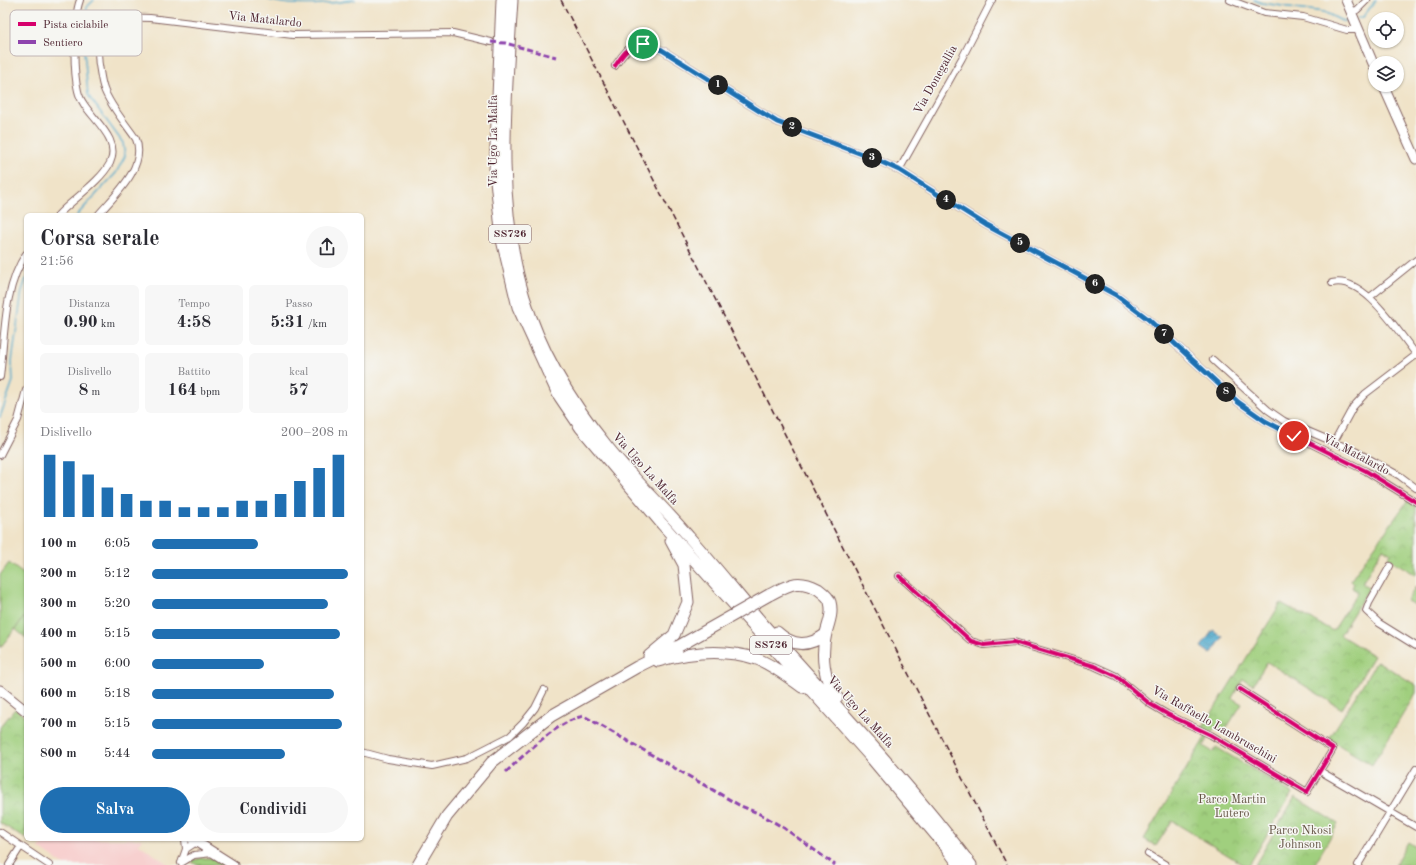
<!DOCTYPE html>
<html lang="it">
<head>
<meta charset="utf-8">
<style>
	:root { --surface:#fff; --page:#f7f7f7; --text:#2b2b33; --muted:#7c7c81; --accent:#1f6fb2 }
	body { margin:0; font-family:"Old Standard TT",serif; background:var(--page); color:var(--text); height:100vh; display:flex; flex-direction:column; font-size:15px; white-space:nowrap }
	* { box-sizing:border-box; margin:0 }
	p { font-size:13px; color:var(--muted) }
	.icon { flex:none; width:22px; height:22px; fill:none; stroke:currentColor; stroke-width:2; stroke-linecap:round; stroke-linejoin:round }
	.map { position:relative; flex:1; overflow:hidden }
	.panel { position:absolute; left:24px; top:213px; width:340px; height:628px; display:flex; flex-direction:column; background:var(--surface); border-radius:6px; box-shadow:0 1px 3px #0004 }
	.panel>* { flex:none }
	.fabs { position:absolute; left:1368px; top:12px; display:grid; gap:8px }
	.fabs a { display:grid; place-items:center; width:36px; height:36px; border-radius:50%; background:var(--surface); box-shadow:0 1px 3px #0004; font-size:20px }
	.pin { position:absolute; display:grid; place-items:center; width:34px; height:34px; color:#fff; margin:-17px; border:2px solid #fff; border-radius:50%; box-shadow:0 1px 4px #0007 }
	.km { position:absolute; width:20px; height:20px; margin:-10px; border-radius:50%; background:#222; color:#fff; font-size:11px; line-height:20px; text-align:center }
	.round { display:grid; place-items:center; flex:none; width:42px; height:42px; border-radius:21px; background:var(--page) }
	.head { display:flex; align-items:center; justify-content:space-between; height:68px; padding:0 16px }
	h1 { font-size:22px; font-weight:700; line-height:30px }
	.stats { display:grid; grid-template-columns:repeat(3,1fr); gap:6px; height:68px; padding:4px 16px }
	.stats div { display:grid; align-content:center; border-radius:6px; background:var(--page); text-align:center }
	.stats b { font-size:17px; font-weight:700 }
	.stats small { font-size:11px; font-weight:400 }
	.stats p { font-size:11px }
	.chart { height:112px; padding:8px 16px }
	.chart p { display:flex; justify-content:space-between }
	.chart svg { width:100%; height:72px; margin-top:4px; stroke:var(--accent); stroke-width:6 }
	.primary-button { display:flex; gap:8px; margin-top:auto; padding:8px 16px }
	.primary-button a { flex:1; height:46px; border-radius:24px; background:var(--accent); color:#fff; font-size:16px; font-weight:700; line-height:46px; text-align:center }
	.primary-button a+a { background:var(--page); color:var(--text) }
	ul { padding:0 16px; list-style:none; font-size:13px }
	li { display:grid; grid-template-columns:64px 48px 1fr; align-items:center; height:30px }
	li i { height:10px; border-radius:5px; background:var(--accent) }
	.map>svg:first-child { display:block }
	.built { fill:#f7d0cf }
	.green { fill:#a0cf7e; stroke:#757754 }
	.park { fill:url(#park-crowns); stroke:#757754 }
	.water { fill:url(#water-waves); stroke:#4c647c }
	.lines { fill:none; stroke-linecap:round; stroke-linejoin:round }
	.stream { stroke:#4ea9cc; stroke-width:1.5 }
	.street-casing { stroke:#846462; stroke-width:8 }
	.secondary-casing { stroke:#846462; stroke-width:11 }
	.highway-casing { stroke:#846462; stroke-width:13 }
	.street { stroke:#fff; stroke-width:6 }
	.secondary { stroke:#fff; stroke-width:9 }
	.highway { stroke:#fff; stroke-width:11 }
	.rail { stroke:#4a1f2b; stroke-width:1.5; stroke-dasharray:6 3; stroke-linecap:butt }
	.highway-bridge-casing { stroke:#846462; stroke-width:13; stroke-linecap:butt }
	.highway-bridge { stroke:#fff; stroke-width:11 }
	.quiet { stroke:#8e44ad; stroke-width:3; stroke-dasharray:6 3; stroke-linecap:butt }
	.cycleway-casing { stroke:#f6f6f2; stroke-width:6 }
	.cycleway { stroke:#d6006c; stroke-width:4 }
	.route-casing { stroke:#fff; stroke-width:8 }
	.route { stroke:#1f6fb2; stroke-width:5 }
	.labels { text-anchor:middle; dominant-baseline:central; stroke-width:3; stroke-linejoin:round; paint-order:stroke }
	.shield { fill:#f6f6f2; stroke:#7e6067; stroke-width:1 }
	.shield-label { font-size:11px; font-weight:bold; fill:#4a1f2b }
	.street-label { font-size:12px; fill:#4a1f2b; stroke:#f6f6f2 }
	.park-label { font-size:12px; fill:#645444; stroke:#f6f6f2 }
	.key { fill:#f6f6f2; stroke:#c2b6b6; stroke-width:1 }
	.key-label { font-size:11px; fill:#4a1f2b }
</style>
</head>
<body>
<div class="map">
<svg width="1416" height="865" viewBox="0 0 1416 865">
	<defs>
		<pattern id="park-crowns" width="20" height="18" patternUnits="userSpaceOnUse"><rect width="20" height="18" fill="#a0cf7e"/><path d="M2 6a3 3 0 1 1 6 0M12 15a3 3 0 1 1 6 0" fill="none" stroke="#8bb16d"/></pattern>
		<pattern id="water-waves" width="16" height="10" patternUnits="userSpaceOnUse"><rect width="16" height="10" fill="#4ea9cc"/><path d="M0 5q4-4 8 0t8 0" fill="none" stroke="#4389a6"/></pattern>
	</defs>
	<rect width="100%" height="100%" fill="#f6f6f2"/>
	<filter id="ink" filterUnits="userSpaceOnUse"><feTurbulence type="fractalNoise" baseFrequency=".025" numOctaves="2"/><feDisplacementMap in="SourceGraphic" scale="8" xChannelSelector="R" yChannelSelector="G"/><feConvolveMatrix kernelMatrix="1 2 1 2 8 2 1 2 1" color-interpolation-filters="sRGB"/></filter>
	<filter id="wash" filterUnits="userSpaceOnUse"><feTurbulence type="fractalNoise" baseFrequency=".012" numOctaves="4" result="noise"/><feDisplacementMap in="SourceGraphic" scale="16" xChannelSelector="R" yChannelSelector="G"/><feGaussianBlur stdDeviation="0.9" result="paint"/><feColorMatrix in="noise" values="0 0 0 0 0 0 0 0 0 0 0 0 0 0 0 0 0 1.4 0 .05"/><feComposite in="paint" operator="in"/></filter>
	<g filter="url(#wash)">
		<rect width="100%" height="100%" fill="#f0e3c8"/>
		<!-- built -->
		<path class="built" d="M45,839H142L139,844L169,865H64L39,848Z"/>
		<!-- green -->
		<path class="green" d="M9,563L26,576V615L0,648V575Z
			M1408,842L1416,847V865H1395Z"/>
		<!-- park -->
		<path class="park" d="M1409,500L1416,505V575L1388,558L1391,553L1383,548L1362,583L1369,588L1340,635L1374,656L1342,709L1267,662L1253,685L1243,679L1232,698L1242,704L1224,732L1216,727L1203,746L1213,752L1216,747L1292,793L1249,865H1244L1172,821L1156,846L1144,839L1206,736L1201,730L1281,603L1333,631L1358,592L1352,588L1354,583L1351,580L1355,574L1406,503Z
			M1416,586V606L1407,601Z
			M26,615V638L15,629Z
			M1377,661L1416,685V693L1372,765L1329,739Z
			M15,709L26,717V839L0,823V727Z
			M1295,797L1338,824L1314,865H1255Z
			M201,858H213L229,865H197L191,861Z"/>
		<!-- water -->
		<path class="water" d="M1213,630L1223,637L1211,654L1201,647Z"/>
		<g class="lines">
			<!-- stream -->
			<path class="stream" d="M269,0C299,8 325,4 355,0
				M1254,0L1262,3L1324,12L1344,22L1351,20
				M1358,18L1363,17L1376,0
				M77,215L116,173L125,156L123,143L88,95L84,50L87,7L94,0
				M0,417L13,381L12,361L22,291L26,279"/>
		</g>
	</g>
	<g filter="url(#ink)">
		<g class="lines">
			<defs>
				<path id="street" d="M1230,0L1264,13L1303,17L1347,30H1358
					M1350,12L1357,10L1367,0
					M615,66C631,42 635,41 662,50L777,122L875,159L899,170L986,225L1116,295L1148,319L1238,402L1265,421L1366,471L1416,502
					M899,170L962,58L992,0
					M58,215C73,199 100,182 110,163C123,135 83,115 78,91C73,71 73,19 80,0
					M98,215C115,195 147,167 136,139C126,124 110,106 104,89C102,84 101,77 100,71C92,32 111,15 150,18L293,35L453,33L491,42
					M1332,283C1364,275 1398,332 1416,354
					M1370,297L1416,260
					M1213,360L1268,410L1284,421L1357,452L1400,476L1416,488
					M0,377C5,337 3,288 26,254
					M1334,442L1353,407L1365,394L1416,355
					M0,455L18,420L26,390
					M1390,566L1369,603L1366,611L1379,623L1416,646
					M899,576L971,641L984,645L1014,642L1094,666L1116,676L1150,704L1167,714L1211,735L1307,792L1333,749L1240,689
					M362,752L388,759L432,766L467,758L510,736L523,723L535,708L544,690
					M1320,771L1416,827
					M0,832L49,865
					M186,849L201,839
					M1148,854L1166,865
					M181,863L194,855L213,853
					M181,863L186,849L185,839
					M9,865L21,846
					M1358,865L1416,769"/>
				<path id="secondary" d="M1346,0L1375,68
					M1383,85L1416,159
					M0,690L26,711
					M192,839L233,865"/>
				<path id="highway" d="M502,0L495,170L502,240L518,307L558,394L581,428L662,524L868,754L946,847L959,865
					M512,0C506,98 495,202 524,297C540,350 571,402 606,445C631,477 662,505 689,537C714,565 738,595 762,623C833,703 907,780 971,865
					M769,595C789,585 797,578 818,589C822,592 829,597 830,602C833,613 829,622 826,633C821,654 823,680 837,697
					M777,632C793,647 809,647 826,634
					M649,656L674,635L688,602L684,565L671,541
					M658,661C690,652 726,649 757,659C773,665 788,677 802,687
					M418,865L447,816L492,762L551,716L637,667L679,646"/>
			</defs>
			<!-- street casing -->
			<use href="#street" class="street-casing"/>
			<!-- secondary casing -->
			<use href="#secondary" class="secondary-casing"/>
			<!-- highway casing -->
			<use href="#highway" class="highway-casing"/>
			<!-- street -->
			<use href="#street" class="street"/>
			<!-- secondary -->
			<use href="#secondary" class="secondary"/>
			<!-- highway -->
			<use href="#highway" class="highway"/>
			<!-- rail -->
			<path class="rail" d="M561,0L1007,865"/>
			<defs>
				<path id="highway-bridge" d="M679,646L769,595"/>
			</defs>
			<!-- highway-bridge casing -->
			<use href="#highway-bridge" class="highway-bridge-casing"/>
			<!-- highway-bridge -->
			<use href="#highway-bridge" class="highway-bridge"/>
			<!-- quiet -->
			<path class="quiet" d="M491,42L505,43L556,57
				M506,772C525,754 559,720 584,716L739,805L762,815L784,828L835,865"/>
			<defs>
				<path id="cycleway" d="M615,66C631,42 635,41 662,50L777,122L875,159L899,170L986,225L1116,295L1148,319L1238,402L1265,421L1366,471L1416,502
					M899,576L971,641L984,645L1014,642L1094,666L1116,676L1150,704L1167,714L1211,735L1307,792L1333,749L1240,689"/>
			</defs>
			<!-- cycleway casing -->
			<use href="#cycleway" class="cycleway-casing"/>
			<!-- cycleway -->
			<use href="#cycleway" class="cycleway"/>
		</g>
	</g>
	<g class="lines" filter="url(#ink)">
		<defs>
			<path id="route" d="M643,44L662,50L777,122L875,159L899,170L986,225L1116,295L1148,319L1238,402L1265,421L1294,436"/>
		</defs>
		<!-- route casing -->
		<use href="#route" class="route-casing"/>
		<!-- route -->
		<use href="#route" class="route"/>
	</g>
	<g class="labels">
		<!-- shield labels -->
		<g class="shield">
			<rect x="489" y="225" width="42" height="18" rx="3"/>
			<rect x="750" y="636" width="42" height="18" rx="3"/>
		</g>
		<g class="shield-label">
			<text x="510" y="234">SS726</text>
			<text x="771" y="645">SS726</text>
		</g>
		<!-- street labels -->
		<g class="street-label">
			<text transform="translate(265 20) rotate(6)">Via Matalardo</text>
			<text transform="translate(936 80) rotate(-61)">Via Donegallia</text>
			<text transform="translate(494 141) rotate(-90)">Via Ugo La Malfa</text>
			<text transform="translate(1356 455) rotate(28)">Via Matalardo</text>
			<text transform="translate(645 469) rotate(48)">Via Ugo La Malfa</text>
			<text transform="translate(860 712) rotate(48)">Via Ugo La Malfa</text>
			<text transform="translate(1214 725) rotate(30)">Via Raffaello Lambruschini</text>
		</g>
		<!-- park labels -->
		<g class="park-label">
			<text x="1232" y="800">Parco Martin<tspan x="1232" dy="14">Lutero</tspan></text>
			<text x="1300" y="831">Parco Nkosi<tspan x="1300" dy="14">Johnson</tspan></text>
		</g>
	</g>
	<!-- legend -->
	<rect x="10" y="10" width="132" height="46" rx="6" class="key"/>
	<rect x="18" y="22" width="18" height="4" fill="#d6006c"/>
	<rect x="18" y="40" width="18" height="4" fill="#8e44ad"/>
	<g class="key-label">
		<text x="43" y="28">Pista ciclabile</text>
		<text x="43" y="46">Sentiero</text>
	</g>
</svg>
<div class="fabs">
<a><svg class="icon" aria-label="locate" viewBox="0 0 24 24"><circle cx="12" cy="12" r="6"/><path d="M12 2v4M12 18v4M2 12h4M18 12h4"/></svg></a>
<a><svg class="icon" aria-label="layers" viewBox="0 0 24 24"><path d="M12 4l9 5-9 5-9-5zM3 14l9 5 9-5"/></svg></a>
</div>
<div class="pin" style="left:643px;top:44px;background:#1e9e55"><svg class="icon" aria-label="arrive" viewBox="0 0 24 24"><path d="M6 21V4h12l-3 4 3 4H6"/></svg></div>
<div class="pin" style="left:1294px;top:436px;background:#d93025"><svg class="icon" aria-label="check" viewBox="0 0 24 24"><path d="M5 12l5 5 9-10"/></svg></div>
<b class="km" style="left:718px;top:85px">1</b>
<b class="km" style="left:792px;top:127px">2</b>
<b class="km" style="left:872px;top:158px">3</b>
<b class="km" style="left:946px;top:200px">4</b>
<b class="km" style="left:1020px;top:243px">5</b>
<b class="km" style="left:1095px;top:284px">6</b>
<b class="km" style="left:1164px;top:334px">7</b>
<b class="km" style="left:1226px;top:392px">8</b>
<section class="panel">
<div class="head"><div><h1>Corsa serale</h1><p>21:56</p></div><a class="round"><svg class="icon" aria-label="share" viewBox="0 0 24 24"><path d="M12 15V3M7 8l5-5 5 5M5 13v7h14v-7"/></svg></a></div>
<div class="stats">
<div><p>Distanza</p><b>0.90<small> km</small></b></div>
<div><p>Tempo</p><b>4:58</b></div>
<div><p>Passo</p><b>5:31<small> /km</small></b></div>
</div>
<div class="stats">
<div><p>Dislivello</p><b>8<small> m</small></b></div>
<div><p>Battito</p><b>164<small> bpm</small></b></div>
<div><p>kcal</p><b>57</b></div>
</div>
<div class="chart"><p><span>Dislivello</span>200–208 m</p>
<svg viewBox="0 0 160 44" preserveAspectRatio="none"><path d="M5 44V6M15 44V10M25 44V18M35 44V26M45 44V30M55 44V34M65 44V34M75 44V38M85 44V38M95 44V38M105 44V34M115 44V34M125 44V30M135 44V22M145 44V14M155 44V6"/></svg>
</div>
<ul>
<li><b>100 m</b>6:05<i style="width:54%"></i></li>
<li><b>200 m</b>5:12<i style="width:100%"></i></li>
<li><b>300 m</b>5:20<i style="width:90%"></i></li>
<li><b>400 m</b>5:15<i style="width:96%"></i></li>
<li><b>500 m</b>6:00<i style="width:57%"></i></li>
<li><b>600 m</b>5:18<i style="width:93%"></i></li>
<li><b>700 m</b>5:15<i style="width:97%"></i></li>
<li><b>800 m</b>5:44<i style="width:68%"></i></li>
</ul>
<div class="primary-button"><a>Salva</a><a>Condividi</a></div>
</section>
</div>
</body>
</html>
